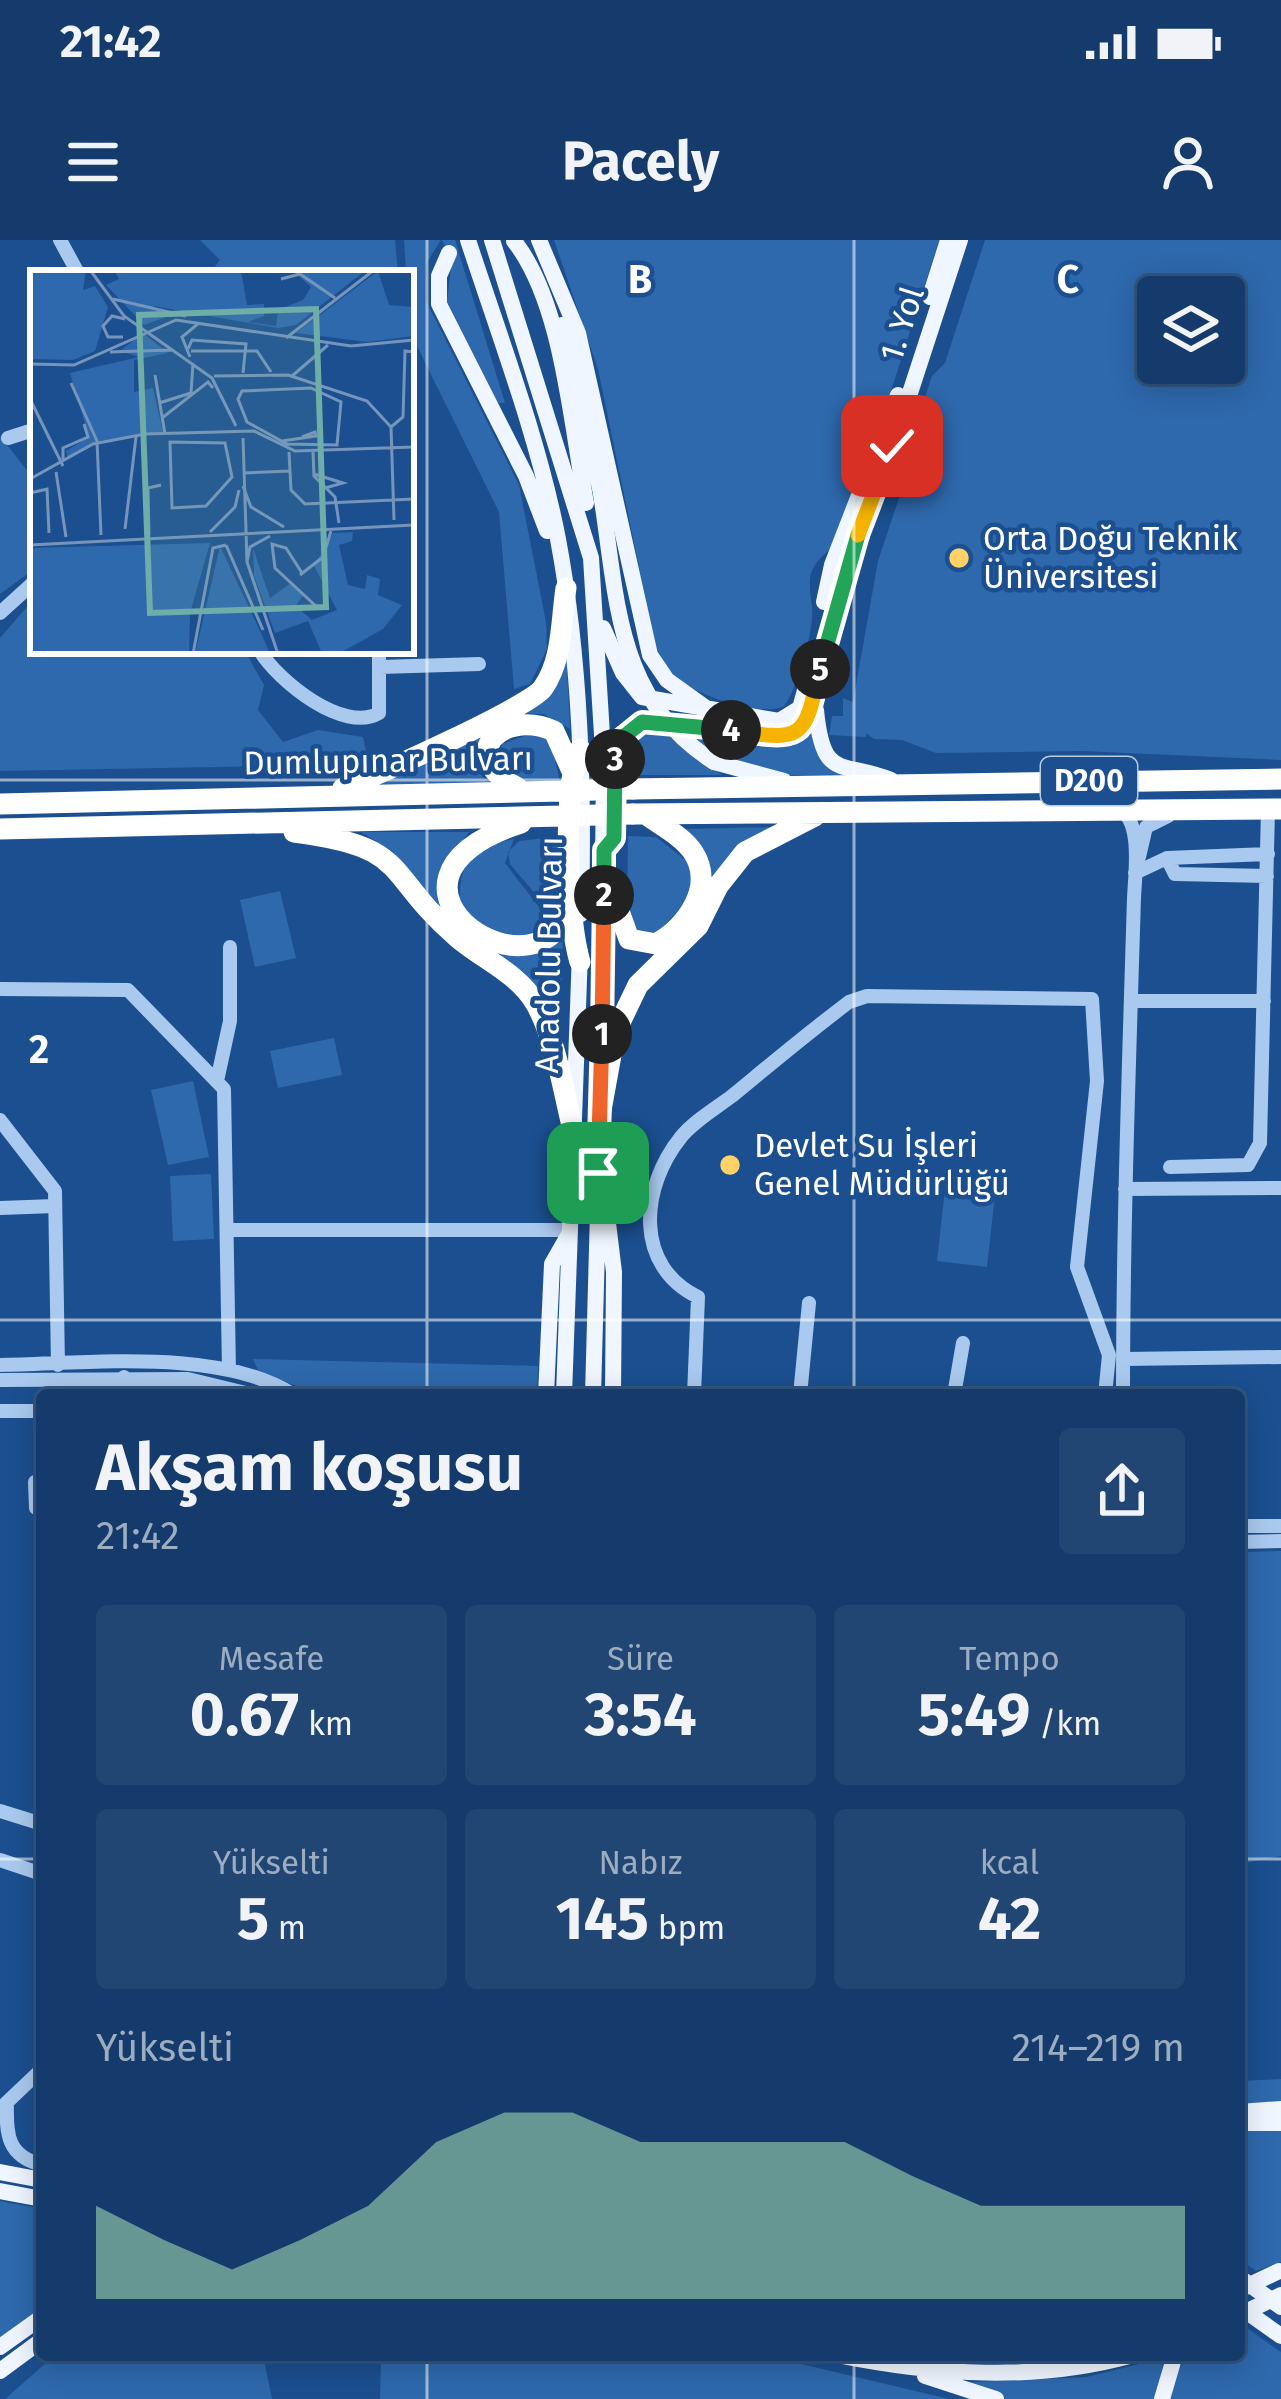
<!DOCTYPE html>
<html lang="tr">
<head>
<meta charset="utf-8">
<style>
	:root { --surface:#143b6b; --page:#214673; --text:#f1f3f6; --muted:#9dadc1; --line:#33557e; --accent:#8abfa5 }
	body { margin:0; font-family:"Fira Sans",sans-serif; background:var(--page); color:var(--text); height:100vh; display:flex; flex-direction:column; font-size:45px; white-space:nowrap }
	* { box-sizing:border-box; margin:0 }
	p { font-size:39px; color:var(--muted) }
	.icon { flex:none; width:66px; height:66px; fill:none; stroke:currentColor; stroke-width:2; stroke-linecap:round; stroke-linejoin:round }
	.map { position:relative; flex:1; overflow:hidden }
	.details { position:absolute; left:36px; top:1149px; width:1209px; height:972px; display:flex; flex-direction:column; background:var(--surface); border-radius:12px; box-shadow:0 6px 30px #0003,0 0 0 3px var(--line) }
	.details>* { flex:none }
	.tools { position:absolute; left:1137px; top:36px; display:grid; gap:24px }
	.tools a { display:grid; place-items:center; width:108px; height:108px; border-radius:12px; background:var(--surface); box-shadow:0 6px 30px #0003,0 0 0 3px var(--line); font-size:60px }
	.pin { position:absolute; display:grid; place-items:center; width:102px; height:102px; color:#fff; margin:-51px; border-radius:24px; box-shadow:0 6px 18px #0006 }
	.km { position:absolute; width:60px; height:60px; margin:-30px; border-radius:50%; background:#222; color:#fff; font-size:33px; line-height:60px; text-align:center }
	.round { display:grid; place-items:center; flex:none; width:126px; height:126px; border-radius:12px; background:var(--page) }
	.headline { display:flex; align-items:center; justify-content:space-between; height:204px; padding:0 60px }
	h1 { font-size:66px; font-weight:700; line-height:90px }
	.metrics { display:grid; grid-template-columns:repeat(3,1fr); gap:18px; height:204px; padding:12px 60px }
	.metrics div { display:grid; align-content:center; border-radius:12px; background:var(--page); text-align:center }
	.metrics b { font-size:60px; font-weight:700 }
	.metrics small { font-size:33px; font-weight:400 }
	.metrics p { font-size:33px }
	.chart { height:336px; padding:24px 60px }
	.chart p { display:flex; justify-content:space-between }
	.chart svg { width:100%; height:216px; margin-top:12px; fill:var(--accent); opacity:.7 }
	.status { display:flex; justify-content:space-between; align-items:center; height:84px; padding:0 60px; background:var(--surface); direction:ltr }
	.status svg { height:33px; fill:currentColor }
	header { display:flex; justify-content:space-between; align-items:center; height:156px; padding:0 60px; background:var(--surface); font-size:54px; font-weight:700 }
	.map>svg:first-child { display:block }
	.green { fill:#2e69ad; fill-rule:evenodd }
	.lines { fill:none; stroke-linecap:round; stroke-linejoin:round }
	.minor { stroke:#a9c9ee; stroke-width:14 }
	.major { stroke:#f0f6ff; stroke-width:16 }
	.highway { stroke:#fff; stroke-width:21 }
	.major-bridge { stroke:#f0f6ff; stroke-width:16 }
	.highway-bridge { stroke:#fff; stroke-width:21 }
	.split-1-casing { stroke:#fff; stroke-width:24 }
	.split-2-casing { stroke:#fff; stroke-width:24 }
	.split-3-casing { stroke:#fff; stroke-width:24 }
	.split-4-casing { stroke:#fff; stroke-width:24 }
	.split-5-casing { stroke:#fff; stroke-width:24 }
	.split-6-casing { stroke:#fff; stroke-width:24 }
	.split-7-casing { stroke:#fff; stroke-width:24 }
	.split-1 { stroke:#f0652b; stroke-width:15 }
	.split-2 { stroke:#f0652b; stroke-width:15 }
	.split-3 { stroke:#22a559; stroke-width:15 }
	.split-4 { stroke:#22a559; stroke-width:15 }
	.split-5 { stroke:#f5b400; stroke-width:15 }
	.split-6 { stroke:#22a559; stroke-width:15 }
	.split-7 { stroke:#f5b400; stroke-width:15 }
	.grid { fill:none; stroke:#fff; stroke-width:3; stroke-opacity:0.55 }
	.poi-dot { fill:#ffd166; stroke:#1b4f8f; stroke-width:4.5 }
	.labels { text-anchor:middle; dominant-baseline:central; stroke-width:9; stroke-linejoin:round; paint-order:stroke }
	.shield { fill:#1b4f8f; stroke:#bbcadd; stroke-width:3 }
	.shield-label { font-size:30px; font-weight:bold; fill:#fff }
	.street-label { font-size:33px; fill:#fff; stroke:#1b4f8f }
	.poi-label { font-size:33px; fill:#fff; stroke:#1b4f8f; text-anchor:start }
	.inset-road { fill:none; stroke:#7695bc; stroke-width:3 }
	.view { fill:#6fada8; fill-opacity:0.15; stroke:#6fada8; stroke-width:6 }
	.inset-edge { fill:none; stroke:#fff; stroke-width:6 }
	.grid-label { font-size:39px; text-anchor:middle; font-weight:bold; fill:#fff; stroke:#1b4f8f; stroke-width:9; stroke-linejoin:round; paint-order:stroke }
</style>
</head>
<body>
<div class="status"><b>21:42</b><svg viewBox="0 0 49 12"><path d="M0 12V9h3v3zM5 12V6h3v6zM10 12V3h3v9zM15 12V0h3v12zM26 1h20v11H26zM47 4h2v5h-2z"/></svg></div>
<header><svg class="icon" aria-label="menu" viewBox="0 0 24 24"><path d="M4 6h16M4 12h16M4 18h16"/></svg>Pacely<svg class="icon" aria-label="person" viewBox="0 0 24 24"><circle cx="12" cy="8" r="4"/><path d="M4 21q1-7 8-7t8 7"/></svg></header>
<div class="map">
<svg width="1281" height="2159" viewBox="0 0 1281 2159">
	<rect width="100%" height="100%" fill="#1b4f8f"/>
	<!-- green -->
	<path class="green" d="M200,0H395L398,33H210L220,20Z
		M404,0H441L426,24V61L519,245L546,382L547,409L530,444L514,449L499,272L411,94V33H406Z
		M442,0H455L505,163H498L447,61L452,20Z
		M554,0H939L894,142L831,309C807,327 808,339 812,366C815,387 797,452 783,467C757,476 701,456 680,441C669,433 663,420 656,409L598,129Z
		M985,0H1281V520L1082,511L936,513L902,500L874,499L866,493V497L829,495L832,476H843V458L853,462L878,321L904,243V220L932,136L945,123ZM1158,57H1224V123H1158Z
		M0,196L33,238V330L0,354Z
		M33,360V411H245L264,445L258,470L283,502L318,490L363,497L369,524L0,531V398Z
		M566,407L570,489L544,474L518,473Z
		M671,488L789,506L813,494L845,536L748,535Z
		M484,489L473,525L491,547H376Z
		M659,489L722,535H627L632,504L647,490Z
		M530,494L550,499L560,541L515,539L498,527L502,504Z
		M777,587L712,640L709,620L684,589Z
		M361,592H469L445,624L448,675L392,611Z
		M563,596V670L553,675L510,624L508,612L519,601Z
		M628,596L656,597L692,625C691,660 679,674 652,696L639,694L627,679Z
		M514,599L505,623L546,676H560L526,699L490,694L460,667C458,624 469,607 514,599Z
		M280,651L296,718L255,727L240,660Z
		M563,692L561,796L496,713Z
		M334,798L342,835L278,848L270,811Z
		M193,841L209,917L168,925L151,850Z
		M211,934L214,999L173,1001L170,936Z
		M946,940L996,945L987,1027L937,1021Z
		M253,1119L538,1126L537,1155H317L258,1130Z
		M1281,1311V1616L1239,1624V1312Z
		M1281,1839V1861L1239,1864V1841Z
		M1239,1888L1281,1890V2022L1256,2031L1239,2019Z
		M0,1961L42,1969V2071L0,2102Z
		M1247,2088L1281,2112V2159H1167C1183,2109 1189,2115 1239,2115V2091Z
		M55,2115H263L272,2159H5Z
		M398,2115H763L949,2159H380L381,2123Z
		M1164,2118L1156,2159H1007L955,2143L1086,2137Z"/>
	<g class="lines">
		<!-- minor -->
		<path class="minor" d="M60,0L78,33
			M8,198L33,190
			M0,373L33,343
			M260,411C278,441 344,494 379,473V411
			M380,427L479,424
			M1122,571C1142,585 1135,635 1134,658C1129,824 1123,989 1123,1155
			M1139,617L1146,587L1168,576
			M1167,618L1268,614
			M1135,633L1167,618L1175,634L1267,636
			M0,749L128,750L224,849L229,1130
			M1131,761H1264
			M217,841L230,781V707
			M0,880L55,951L58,1125
			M1170,927L1248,925L1260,903L1268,569
			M1125,949L1281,948
			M0,968L55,966
			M228,990H571
			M1123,1119L1281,1117
			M0,1125C86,1124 220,1107 294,1155
			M124,1137L125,1155
			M0,1140L188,1139L254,1155
			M694,1155L698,1057C634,1026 640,948 681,897C694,881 716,868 732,856C771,824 809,792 849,762L867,756L1092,759L1097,841L1077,1027L1109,1115L1105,1155
			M800,1155L809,1063
			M954,1155L963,1103
			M0,1171H42
			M42,1242H35L36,1268H42
			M1239,1286H1281
			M1239,1302L1281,1301
			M0,1571L42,1584
			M0,1620L42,1634
			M7,1863C6,1894 7,1916 42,1925
			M2,1867L42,1829"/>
		<!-- major -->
		<path class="major" d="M468,0C500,98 538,197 558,299C581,422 584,550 581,674
			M492,0L591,318L604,527L601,830
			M539,0L578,93L650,415L667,440L706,468
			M514,1C563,63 571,185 586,263
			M449,13L439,36V64L526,236L547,291
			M930,57L948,0
			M562,85L600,248
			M824,362L832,325L898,155
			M603,388L623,433L642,457L779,481L800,468L808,440
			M816,470C823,542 841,520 891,540
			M714,522L784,541
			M615,533L617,503L642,482L784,497L808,483L844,328L893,205L960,0
			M605,959L614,1032L613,1155
			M546,1155L552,1024L568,996
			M564,1155L580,712
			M593,1155L601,862
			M1239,1872L1281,1869
			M1239,1883H1281
			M0,1932L42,1940
			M0,1951L42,1959
			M1239,2037L1281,2067
			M1240,2067L1281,2096
			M0,2107L42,2077
			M837,2115C936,2135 1035,2142 1133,2115
			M958,2115H1041
			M0,2131L42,2100
			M925,2136L996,2159
			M1162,2159L1175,2115"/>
		<!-- highway -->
		<path class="highway" d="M343,548C373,537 530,467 543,448C563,420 561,380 566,348
			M518,548C454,515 502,468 554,491L572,531
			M633,549L1281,539
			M0,564L562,551
			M633,574L1281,569
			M521,583C338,642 550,779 572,656
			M0,589L563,576
			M294,592C413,607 382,633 458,698C484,720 518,733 536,764C557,802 564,856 575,898
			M605,632L629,699L656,704C686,687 716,647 693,612C682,596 662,586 647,575
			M580,722C567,680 562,548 580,509
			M601,870L615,793L638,745L698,686L718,646L745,612L815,576"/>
		<!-- major-bridge -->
		<path class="major-bridge" d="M600,248C618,355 613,458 714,522
			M1239,2050L1279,2031
			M1239,2075L1281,2055"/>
		<!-- highway-bridge -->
		<path class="highway-bridge" d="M562,551L633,549
			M563,576L633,574"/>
	</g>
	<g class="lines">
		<defs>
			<path id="split-1" d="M598,933L602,794"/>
			<path id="split-2" d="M602,794L604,655"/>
			<path id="split-3" d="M604,655V610L614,598L615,519"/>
			<path id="split-4" d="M615,519L616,503L642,482L731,490"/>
			<path id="split-5" d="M731,490C805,502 804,499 820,429"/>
			<path id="split-6" d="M820,429L858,295"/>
			<path id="split-7" d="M858,295L892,206"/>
		</defs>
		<!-- split-1 casing -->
		<use href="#split-1" class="split-1-casing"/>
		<!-- split-2 casing -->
		<use href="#split-2" class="split-2-casing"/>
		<!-- split-3 casing -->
		<use href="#split-3" class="split-3-casing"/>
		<!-- split-4 casing -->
		<use href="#split-4" class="split-4-casing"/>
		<!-- split-5 casing -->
		<use href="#split-5" class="split-5-casing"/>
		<!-- split-6 casing -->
		<use href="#split-6" class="split-6-casing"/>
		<!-- split-7 casing -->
		<use href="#split-7" class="split-7-casing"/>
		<!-- split-1 -->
		<use href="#split-1" class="split-1"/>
		<!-- split-2 -->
		<use href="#split-2" class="split-2"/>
		<!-- split-3 -->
		<use href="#split-3" class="split-3"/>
		<!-- split-4 -->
		<use href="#split-4" class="split-4"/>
		<!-- split-5 -->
		<use href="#split-5" class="split-5"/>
		<!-- split-6 -->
		<use href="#split-6" class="split-6"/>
		<!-- split-7 -->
		<use href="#split-7" class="split-7"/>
	</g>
	<!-- grid -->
	<path class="grid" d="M427,0V1155M854,0V1155M0,540H1281M0,1080H1281M0,1619H42M1239,1619H1281M427,2115V2159M854,2115V2159"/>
	<!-- markers -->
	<g class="poi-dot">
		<circle cx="959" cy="318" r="12"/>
		<circle cx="730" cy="925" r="12"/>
	</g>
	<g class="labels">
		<!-- shield labels -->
		<rect class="shield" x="1041" y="517" width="96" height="48" rx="9"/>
		<g class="shield-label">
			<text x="1089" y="541">D200</text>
		</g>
		<!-- street labels -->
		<g class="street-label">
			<text transform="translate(902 84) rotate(-72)">1. Yol</text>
			<text transform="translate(388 521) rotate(-1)">Dumlupınar Bulvarı</text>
			<text transform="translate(549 715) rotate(-89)">Anadolu Bulvarı</text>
		</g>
		<!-- poi labels -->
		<g class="poi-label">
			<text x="983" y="299">Orta Doğu Teknik<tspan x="983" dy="38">Üniversitesi</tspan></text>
			<text x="754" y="906">Devlet Su İşleri<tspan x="754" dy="38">Genel Müdürlüğü</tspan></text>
		</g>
	</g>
	<!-- overview -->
	<g transform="translate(30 30)">
		<rect width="384" height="384" fill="#1b4f8f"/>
		<path d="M0,0H56L53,20L65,16L78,37L65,81L43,90L0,89ZM84,0H211L217,35L234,34V46L218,52L246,56L248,40L273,30L281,17L262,0H336L266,55L248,58L123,36L136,47L114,55L76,15L89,9ZM348,1L359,35L384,37V66L337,72L266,63ZM113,63L138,83L104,90V122L123,118L133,162L69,171L38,189L36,181L59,167L40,103L109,87L90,81ZM323,262L322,271L309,275L318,315L335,319L337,305L350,309L348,325L372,335L353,359L312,382L291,381L278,351L245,363L224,306L223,278L240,328L261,313L274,323L266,336L282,350L307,340L284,296L303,263ZM180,273L160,343L159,384H0V278ZM190,276L232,365L240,384H165Z" fill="#2e69ad"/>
		<path class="inset-road" d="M60,0L94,46L182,108L206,156M251,9L270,4L305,28M83,29L156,46M93,67H78L73,56L82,46L95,49M256,68L344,0M158,79L162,70L216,74L213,103M161,81H227L241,102M80,82L142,80M160,87L152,67L169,53M0,94L44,95L146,50L321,76L384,70M125,105L135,164M184,106L258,105L337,131L361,157L364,250M262,106L298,75M41,113L67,171L71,265M281,118L311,132L307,175L257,174L217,152L208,129L212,121ZM0,129L33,196M129,133L161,123L163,93M132,148L178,112L183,118M361,157L373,147L375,81L384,82M213,168L217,292L248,384M252,171L286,166L285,162L272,167M140,172L195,173L202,207L176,236L142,238ZM259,182L261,220L275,234L384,229M283,182L284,206L305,227L309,253M33,189V178L58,167L54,154M26,202L36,267M213,203L260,201M284,204L313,213L295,218M0,209L63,174L115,164L224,161L265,181L384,177M213,216L221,237L254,257M0,223L17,219L19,263M95,259L106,167M180,262L205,237L209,220M119,265L118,218L131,215M0,275L384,255M196,275L233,360M217,292L220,277L240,266M272,303L256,278L242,274L245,298L289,339M270,305L293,287L301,261M163,384L183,278L196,275"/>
		<path class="view" d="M286,39L296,337L120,343L109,45Z"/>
		<rect width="384" height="384" class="inset-edge"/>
	</g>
	<g class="grid-label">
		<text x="640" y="53">B</text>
		<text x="1068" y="53">C</text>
		<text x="39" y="823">2</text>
	</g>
</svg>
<div class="tools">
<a><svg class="icon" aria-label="layers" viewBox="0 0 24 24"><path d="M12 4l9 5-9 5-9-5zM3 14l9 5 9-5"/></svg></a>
</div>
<div class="pin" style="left:598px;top:933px;background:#1e9e55"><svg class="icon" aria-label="arrive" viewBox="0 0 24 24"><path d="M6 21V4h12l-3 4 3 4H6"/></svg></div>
<div class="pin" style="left:892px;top:206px;background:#d93025"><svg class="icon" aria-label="check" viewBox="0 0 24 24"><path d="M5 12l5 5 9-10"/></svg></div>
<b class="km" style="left:602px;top:794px">1</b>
<b class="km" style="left:604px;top:655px">2</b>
<b class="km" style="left:615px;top:519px">3</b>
<b class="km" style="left:731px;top:490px">4</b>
<b class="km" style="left:820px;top:429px">5</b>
<section class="details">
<div class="headline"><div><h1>Akşam koşusu</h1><p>21:42</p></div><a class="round"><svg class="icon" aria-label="share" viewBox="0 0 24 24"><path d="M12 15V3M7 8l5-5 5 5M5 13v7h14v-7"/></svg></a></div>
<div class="metrics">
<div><p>Mesafe</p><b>0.67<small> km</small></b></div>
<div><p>Süre</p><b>3:54</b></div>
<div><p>Tempo</p><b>5:49<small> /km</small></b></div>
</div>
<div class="metrics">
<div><p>Yükselti</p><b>5<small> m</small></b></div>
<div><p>Nabız</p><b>145<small> bpm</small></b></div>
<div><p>kcal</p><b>42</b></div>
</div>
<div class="chart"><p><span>Yükselti</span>214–219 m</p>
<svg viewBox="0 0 160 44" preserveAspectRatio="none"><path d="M0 44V25L10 32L20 38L30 32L40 25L50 12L60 6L70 6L80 12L90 12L100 12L110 12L120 19L130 25L140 25L150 25L160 25V44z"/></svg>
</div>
</section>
</div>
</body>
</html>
